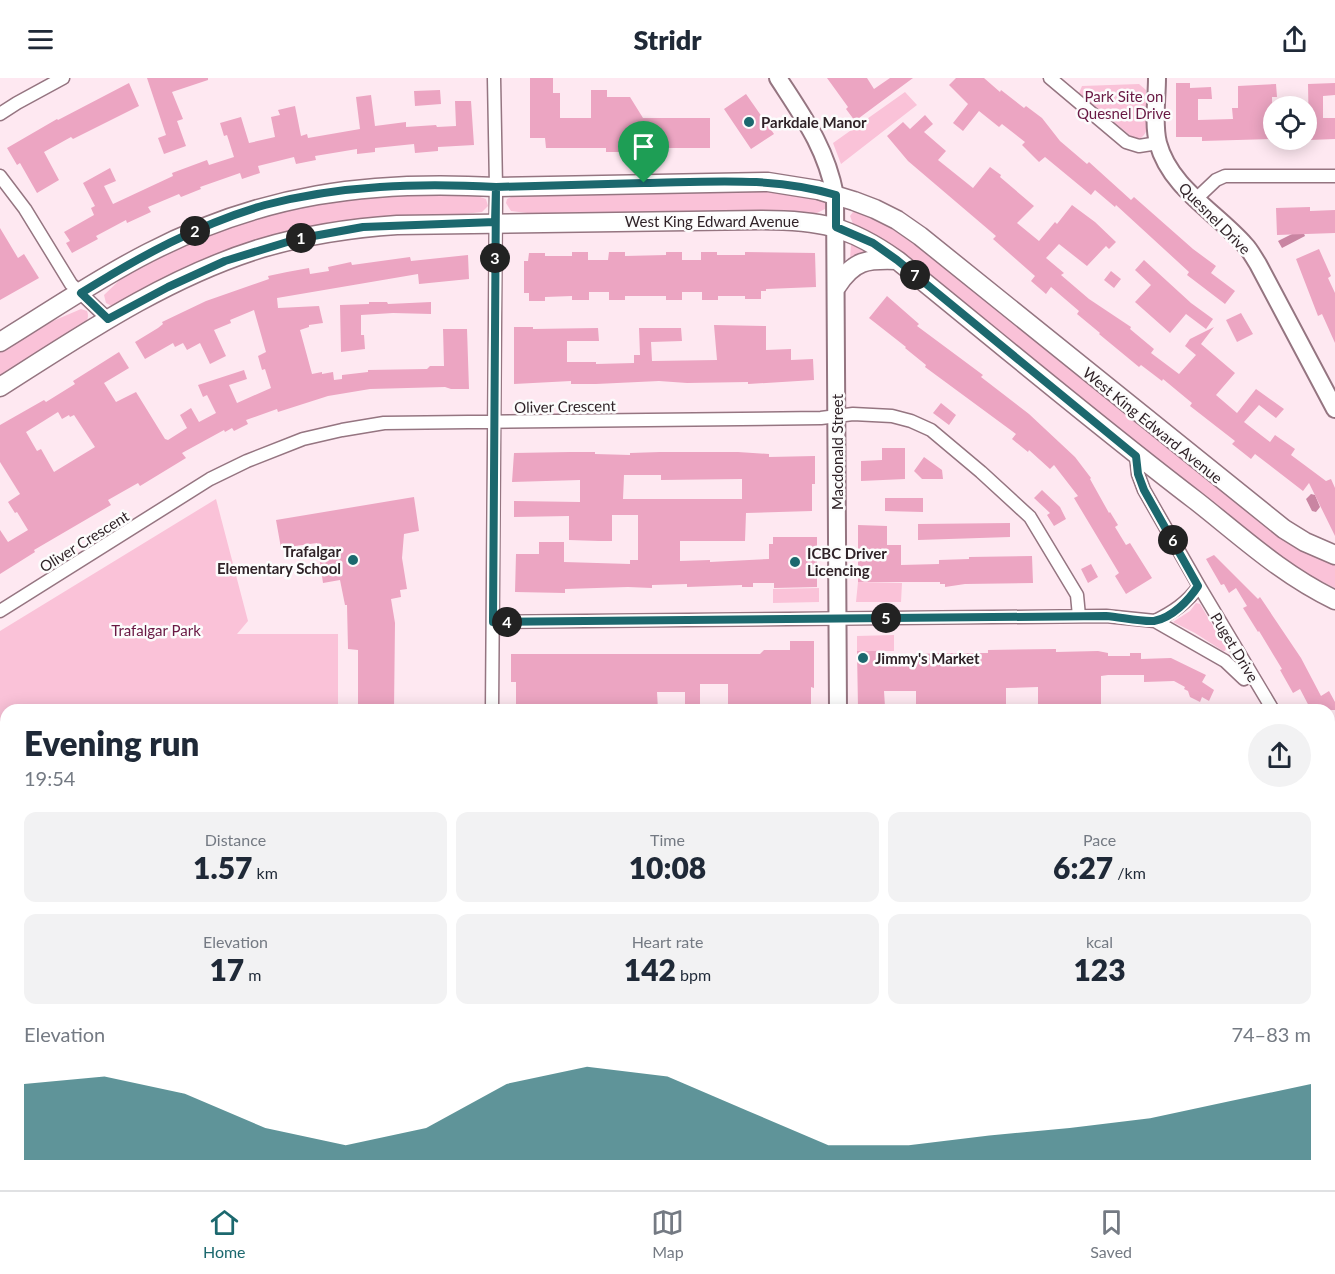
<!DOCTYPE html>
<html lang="en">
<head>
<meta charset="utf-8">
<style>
	:root { --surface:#fff; --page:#f2f2f3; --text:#1f2937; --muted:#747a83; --line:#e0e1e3; --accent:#1c686e }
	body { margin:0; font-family:Lato,sans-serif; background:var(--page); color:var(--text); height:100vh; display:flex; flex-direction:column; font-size:22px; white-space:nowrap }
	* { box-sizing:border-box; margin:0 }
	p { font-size:20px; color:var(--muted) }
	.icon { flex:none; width:33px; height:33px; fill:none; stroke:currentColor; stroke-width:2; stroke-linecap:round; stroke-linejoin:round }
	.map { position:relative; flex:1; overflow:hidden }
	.details { position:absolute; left:0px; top:626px; width:1335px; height:488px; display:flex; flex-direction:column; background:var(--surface); border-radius:18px 18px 0 0; box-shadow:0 3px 15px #0003 }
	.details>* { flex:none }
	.buttons { position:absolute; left:1263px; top:18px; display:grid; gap:12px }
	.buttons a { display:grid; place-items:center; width:54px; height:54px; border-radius:50%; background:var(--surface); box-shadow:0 3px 15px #0003; font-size:30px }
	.pin { position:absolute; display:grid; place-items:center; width:51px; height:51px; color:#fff; margin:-62px -26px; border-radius:50% 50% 50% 0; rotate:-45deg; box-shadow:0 0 6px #0007 }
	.pin .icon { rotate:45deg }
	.km { position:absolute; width:30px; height:30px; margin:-15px; border-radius:50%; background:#222; color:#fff; font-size:16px; line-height:30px; text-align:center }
	.round { display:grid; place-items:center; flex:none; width:63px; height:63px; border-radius:32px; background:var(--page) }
	.overview { display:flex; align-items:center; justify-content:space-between; height:102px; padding:0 24px }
	h1 { font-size:33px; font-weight:800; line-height:45px }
	.figures { display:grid; grid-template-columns:repeat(3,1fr); gap:9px; height:102px; padding:6px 24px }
	.figures div { display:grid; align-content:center; border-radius:12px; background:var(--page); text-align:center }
	.figures b { font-size:30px; font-weight:800 }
	.figures small { font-size:16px; font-weight:400 }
	.figures p { font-size:16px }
	.chart { height:168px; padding:12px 24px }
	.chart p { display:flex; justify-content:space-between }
	.chart svg { width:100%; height:108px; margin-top:6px; fill:var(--accent); opacity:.7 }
	header { display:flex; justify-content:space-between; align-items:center; height:78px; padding:0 24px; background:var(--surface); font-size:27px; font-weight:800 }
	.menu { display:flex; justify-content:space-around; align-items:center; height:84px; border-top:2px solid var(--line); background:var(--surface); font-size:16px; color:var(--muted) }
	.menu a { display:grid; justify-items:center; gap:3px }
	.menu .selected { color:var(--accent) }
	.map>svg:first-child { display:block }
	.green { fill:#fac2d8 }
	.water { fill:#c985a2 }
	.building { fill:#eca5c2; fill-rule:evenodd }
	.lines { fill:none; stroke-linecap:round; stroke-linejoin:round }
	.minor-casing { stroke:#957581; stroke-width:15 }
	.tertiary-casing { stroke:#957581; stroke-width:20 }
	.secondary-casing { stroke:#957581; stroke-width:21 }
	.minor { stroke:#fff; stroke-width:12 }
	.tertiary { stroke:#fff; stroke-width:16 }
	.secondary { stroke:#fff; stroke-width:18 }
	.route-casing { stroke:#fff; stroke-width:12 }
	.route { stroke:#1c686e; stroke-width:8 }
	.poi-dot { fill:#1c686e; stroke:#fcfcfc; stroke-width:2 }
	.labels { text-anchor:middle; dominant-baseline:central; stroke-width:5; stroke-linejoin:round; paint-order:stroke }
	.park-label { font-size:15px; fill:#691843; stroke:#fcfcfc }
	.poi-label { font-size:15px; font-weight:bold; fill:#302328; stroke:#fcfcfc; text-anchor:start }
	.street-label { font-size:15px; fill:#302328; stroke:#fcfcfc }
</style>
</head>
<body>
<header><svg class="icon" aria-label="menu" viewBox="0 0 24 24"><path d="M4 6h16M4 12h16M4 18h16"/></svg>Stridr<svg class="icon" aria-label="share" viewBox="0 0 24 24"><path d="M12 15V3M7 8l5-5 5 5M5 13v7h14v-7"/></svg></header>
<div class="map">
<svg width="1335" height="1112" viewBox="0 0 1335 1112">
	<rect width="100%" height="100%" fill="#fee8f1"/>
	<!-- green -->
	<path class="green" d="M1139,6L1146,12L1147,52L1144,57L1140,61L1132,59L1079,15L1082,8Z
		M905,14L917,27L841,86L833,65Z
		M755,110L820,119L825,124V131L817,135L551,138L511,133L506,125L507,121L515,117Z
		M378,115L475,117L486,121L488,128L482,134L446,138L382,141L147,212L112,228L106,225L104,217L127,195L192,161L272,133Z
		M858,133L889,146L1335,485V510L1288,487L894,169L882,161L853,146L850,138L853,134Z
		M851,166L867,175L850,182Z
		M81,231L87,233C89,238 88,242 84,246L0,304V273L39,249Z
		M216,421L248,543L237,556H338V631L6,632V905H0V553Z
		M858,504L902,505L901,524H856Z
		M819,510V524L773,525V511Z
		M1196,525L1200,526L1226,570L1225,573H1223L1195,555L1173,544L1190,533Z
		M894,557V573H857V558Z"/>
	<!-- water -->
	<path class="water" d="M1302,151L1305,158L1282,170L1278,163Z
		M1311,416L1315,417L1320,429L1316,434L1312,433L1306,421Z"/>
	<!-- building -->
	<path class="building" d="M147,0H208V2L172,14L183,41L177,43L186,68L164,76L158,60L166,57Z
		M530,0H553V15H560V40H591V12H607V19H630L643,40H710V70H632V74H606V70H546L545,60H530Z
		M827,0H867L874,11L890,0H913L855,43L846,31L848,29Z
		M956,0H984L1000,14L1001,12L1024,30L1026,28L1042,40L1060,63L1087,86L1089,84L1131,122L1134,119L1193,171L1216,188L1211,195L1235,213L1225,226L1187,197L1189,194L1116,127L1115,129L1095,112L1091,117L1045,79L1039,84L1022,67L1025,64L1002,46L999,49L979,33L963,53L953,45L968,26L949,7Z
		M129,5L139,28L73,61L71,59L44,74L59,102L37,115L20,85L17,87L7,70L57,41L58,42Z
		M1176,5H1190V10L1211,9L1212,21H1198V42L1233,41L1232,30H1238V8L1276,6L1277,19H1272L1273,61L1202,63V59H1176Z
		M1335,5V17L1323,18V40H1335V61L1309,62L1308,6Z
		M440,12L441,26L415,28L414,13Z
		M746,16L774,56L751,71L724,31Z
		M371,17L375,48L406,44V49L436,47L437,49L456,48L455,23H471L474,67L438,69V73L415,75L414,66L375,70V74L357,76V71L315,78L316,82L296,86L294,79L258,88L260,95L242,101L240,95L200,109L201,111L181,119L179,116L148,129L151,134L127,145L126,142L96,158L98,161L72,175L66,165L70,163L64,154L94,137L91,130L95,128L83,105L110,90L116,103L104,108L113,126L173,98L172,95L207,82L209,87L234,79L227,57L224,58L220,45L241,39L249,65L275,59L271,39L280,37L278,32L295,28L301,58L307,56L308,60L360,51L356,19Z
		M925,37L933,46L924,54L946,73L938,82L973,110L990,89L1001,97L1000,99L1034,128L1017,145L1039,163L1055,144L1057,146L1072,127L1095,144L1116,164L1109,171L1106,168L1087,188L1059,166L1046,180L1064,195L1061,197L1089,221L1131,249L1130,251L1154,271L1151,275L1179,296L1196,277L1185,268L1190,261L1214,249L1201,266L1235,295L1216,317L1237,335L1256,311L1284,331L1276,340L1259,327L1244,344L1270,364L1275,357L1295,371L1291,377L1326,403L1331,401L1335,410V458L1309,405L1303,413L1255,376L1251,381L1232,366L1235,363L1190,328L1192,325L1163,301L1162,303L1141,287L1139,289L1099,256L1100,255L1077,236L1079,233L1051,209L1046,216L1031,203L1035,198L993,161L996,158L908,83L887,58L903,44L910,51Z
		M1310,129V133L1335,132V155L1277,157L1276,130Z
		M0,150L18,180L24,176L39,200L0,222Z
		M1319,171L1331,198L1328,200L1335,215V265L1322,236L1318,238L1296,181Z
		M572,174H588V182H608L609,174H625V178L666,177V174H682V182H701V174H717V177H745V174L815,175L816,209L766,211V213H761V221H745V218H718V222H702V214H682V222H666V218H625V222H609V214H589V222H572V218L545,219V223H529V215H524V183H528L529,175H545V178H572Z
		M468,177L469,201L419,206L418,196L277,220L278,230L319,228L323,245L309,247V249L300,252L312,296L322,294V296L333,294L334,302L342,301V297L368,294V292L427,291L430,288H444L443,251H467L469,311H451L445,309L370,311L328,318L278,334L277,331L246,342L248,346L234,353L232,350L225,354L224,352L182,375L186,380L140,408L138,405L108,422L111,427L34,472L35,474L0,496V452L8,464L28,452L17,434L15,435L8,424L20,416L0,384V347L44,322L46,324L75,306L73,303L119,274L129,290L104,305L116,324L136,314L165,361L168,362L187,350L180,337L191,330L199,344L216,335L207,317L203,319L198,307L244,292L247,301L229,307L237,325L271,310L265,291L262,292L258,278L266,274L254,232L230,242L231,245L214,252L226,278L210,286L200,265L187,272L183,265L175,269L173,265L145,281L135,264L158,250L163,246L162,244L206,223L269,201L268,198L287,194L309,190L310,196L329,193L328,189L351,184L352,187L410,179L411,183ZM58,334L62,341L69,337L70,339L74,337L95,369L54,394L41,371L37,373L26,354Z
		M1144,182L1191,225L1213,241L1206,251L1186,236L1170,255L1135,224L1151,207L1135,192Z
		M1111,193L1121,201L1114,210L1104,202Z
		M887,218L919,246L917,248L983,297L981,299L1029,336L1075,379L1091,400L1090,401L1109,435L1110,434L1118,447L1115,449L1126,467L1130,465L1152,500L1126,516L1115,498L1119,495L1074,420L1078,418L1054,387L1050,391L1029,372L1028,374L1012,361L1016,356L925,289L926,287L905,270L906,269L869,240Z
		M369,224H387L388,226L431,224V236L393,235L361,237V257H364L365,271L341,274L340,227L369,226Z
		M1241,235L1253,256L1237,264L1226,242Z
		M714,247L766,248V272L791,271V282L813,281L814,302L748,306V304L687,305L659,303L596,306H571V303L514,306V249H533V251L598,250L599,263H567V284H596V286L634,285V277H640L639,250H681L682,263L651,264L652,283L717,282Z
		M941,325L956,337L949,347L933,335Z
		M882,370H905V401L861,403V383L882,382Z
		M570,374H595V376L630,377V375L660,374H738L769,376V379L815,378V406H812V433L746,435L745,463H680V483L710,482V484L769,481V466H773V459H817V509L774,510V505H753V509H742V507L687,509V506L652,507V510L628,509L565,511V515L515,514L516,476H539V464H564V484L630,486V482H638V437H612V463H599L569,462V438L514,439V423L580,424V402L512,404L514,375ZM624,397H661V402L742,401V421H623Z
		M924,379L942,392L943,401H922L914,393Z
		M1042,412L1060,429L1066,441L1054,448L1047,437L1050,435L1034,420Z
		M414,419L419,453L404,456L402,480L407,511L400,512L401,519L391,521L395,545L394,632H358V572L348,571L347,527H345L340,502L323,505L317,465L281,470L276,442Z
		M885,420H923V434L885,433Z
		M1010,445V459L918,462V446Z
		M858,447L887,448V467H901V487L939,486V482L969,481V479L1032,478L1033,505L965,506L945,509V506H940V504H858Z
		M1214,477L1258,521L1260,519L1301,580L1321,618L1329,613L1335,624V632H1311L1300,611L1293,615L1280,592L1282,591L1259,553L1258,554L1243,530L1247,528L1236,510L1229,515L1224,506L1221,507L1206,481Z
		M1091,486L1098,499L1088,505L1081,491Z
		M790,563H814V610L811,609V628H773V632H728V606H700V632H685V614H657L658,632L516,631V604H511V576H760L764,572H790Z
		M1056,571V574L1098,573L1108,575V578H1130V575H1141V581L1171,580L1206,597L1202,604L1214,612L1209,623L1202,619L1200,624L1190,619L1188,613L1184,611L1185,609L1174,603L1144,604V597H1108L1101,598V627L1038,628V609L1006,610V629L916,628V613H884L885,629L858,630L857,573H884V578L939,575H988V572Z"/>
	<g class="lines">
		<defs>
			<path id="minor" d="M1050,0L1126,64L1139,68L1158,65
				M0,36L17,25L63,0
				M0,98L25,131L71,206L108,241
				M1197,120L1216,102L1225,98H1335
				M1136,378L1138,396L1144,412L1199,508L1273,632
				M0,533L210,401L247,383L303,361L342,352L384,345L821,340L853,336L892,338L911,343L931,352L981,394L1030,439L1077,517L1079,538
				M1155,543C1173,534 1187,525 1199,508
				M493,544L1106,538L1155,543L1225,583L1244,601L1252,597
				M492,632L496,109L494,0
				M1329,727L1335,737
				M1329,917H1335
				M0,923H6
				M489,1112V1107
				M831,1112L1335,1108"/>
			<path id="tertiary" d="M778,0C804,40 826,70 835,117L838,632
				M1157,0C1157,21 1153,45 1158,65C1170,110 1216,134 1245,167C1250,172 1254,180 1258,186L1335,331
				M843,1107V1112"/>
			<path id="secondary" d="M837,208C854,182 867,181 896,182
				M0,264C49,234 97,201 148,175C262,116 369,102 496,109L768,104L818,112L854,123L875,131L897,142L920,158L1284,451L1305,464L1335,477
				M0,309C83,256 167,199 262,170C306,157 351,150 397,147L761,142C820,142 849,148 897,182C996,262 1093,344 1195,422C1241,458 1281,496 1335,522"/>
		</defs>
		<!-- minor casing -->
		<use href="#minor" class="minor-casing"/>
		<!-- tertiary casing -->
		<use href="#tertiary" class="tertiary-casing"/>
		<!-- secondary casing -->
		<use href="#secondary" class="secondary-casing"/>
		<!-- minor -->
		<use href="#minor" class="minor"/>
		<!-- tertiary -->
		<use href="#tertiary" class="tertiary"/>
		<!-- secondary -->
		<use href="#secondary" class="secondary"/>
	</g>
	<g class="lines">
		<defs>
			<path id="route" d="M644,105L496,109L495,144L363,149L297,161L225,183L168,209L108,241L81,215C139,179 199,146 265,127C341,107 419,105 496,109L493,544L1106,538C1120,539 1141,544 1154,543C1172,540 1189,522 1198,508L1144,412L1138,396L1136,378L897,182L873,165L836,149V117C773,98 708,104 644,105"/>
		</defs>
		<!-- route casing -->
		<use href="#route" class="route-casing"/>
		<!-- route -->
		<use href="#route" class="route"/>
	</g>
	<!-- markers -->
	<g class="poi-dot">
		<circle cx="749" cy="44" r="6"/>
		<circle cx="353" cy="482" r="6"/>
		<circle cx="795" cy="484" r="6"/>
		<circle cx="863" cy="580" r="6"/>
	</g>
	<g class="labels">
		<!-- park labels -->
		<g class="park-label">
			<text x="1124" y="18">Park Site on<tspan x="1124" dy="17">Quesnel Drive</tspan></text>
			<text x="156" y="552">Trafalgar Park</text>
		</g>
		<!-- poi labels -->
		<g class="poi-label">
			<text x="761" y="44">Parkdale Manor</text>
			<text x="341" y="473" text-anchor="end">Trafalgar<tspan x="341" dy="17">Elementary School</tspan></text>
			<text x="807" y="475">ICBC Driver<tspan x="807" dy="17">Licencing</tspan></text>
			<text x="875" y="580">Jimmy's Market</text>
		</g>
		<!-- street labels -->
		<g class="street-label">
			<text transform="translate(1215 140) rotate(45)">Quesnel Drive</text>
			<text x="712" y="143">West King Edward Avenue</text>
			<text transform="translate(565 328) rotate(-1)">Oliver Crescent</text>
			<text transform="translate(1153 347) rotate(39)">West King Edward Avenue</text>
			<text transform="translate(837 374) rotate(-90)">Macdonald Street</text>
			<text transform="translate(84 463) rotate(-32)">Oliver Crescent</text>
			<text transform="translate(1235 569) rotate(59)">Puget Drive</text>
		</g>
	</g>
</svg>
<div class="buttons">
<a><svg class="icon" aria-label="locate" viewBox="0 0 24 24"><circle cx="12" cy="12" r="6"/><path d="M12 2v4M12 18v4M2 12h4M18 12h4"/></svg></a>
</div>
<div class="pin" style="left:644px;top:105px;background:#1e9e55"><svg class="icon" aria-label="arrive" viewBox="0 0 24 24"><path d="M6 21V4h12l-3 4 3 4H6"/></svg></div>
<b class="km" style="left:301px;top:160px">1</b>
<b class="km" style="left:195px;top:153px">2</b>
<b class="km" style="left:495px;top:180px">3</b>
<b class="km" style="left:507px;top:544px">4</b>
<b class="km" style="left:886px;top:540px">5</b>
<b class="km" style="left:1173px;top:462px">6</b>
<b class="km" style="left:915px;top:197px">7</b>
<section class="details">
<div class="overview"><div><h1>Evening run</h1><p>19:54</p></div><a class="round"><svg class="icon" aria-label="share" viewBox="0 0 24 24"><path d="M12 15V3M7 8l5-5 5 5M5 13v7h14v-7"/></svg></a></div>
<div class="figures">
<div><p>Distance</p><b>1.57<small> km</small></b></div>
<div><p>Time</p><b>10:08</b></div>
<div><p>Pace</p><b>6:27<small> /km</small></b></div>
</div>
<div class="figures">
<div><p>Elevation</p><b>17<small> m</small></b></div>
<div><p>Heart rate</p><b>142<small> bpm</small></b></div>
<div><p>kcal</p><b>123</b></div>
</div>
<div class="chart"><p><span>Elevation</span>74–83 m</p>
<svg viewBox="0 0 160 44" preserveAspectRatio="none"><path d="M0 44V13L10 10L20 17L30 31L40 38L50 31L60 13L70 6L80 10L90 24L100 38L110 38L120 34L130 31L140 27L150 20L160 13V44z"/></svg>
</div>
</section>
</div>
<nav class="menu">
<a class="selected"><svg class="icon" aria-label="home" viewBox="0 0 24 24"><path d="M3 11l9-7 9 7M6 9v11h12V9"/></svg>Home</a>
<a><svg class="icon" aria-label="map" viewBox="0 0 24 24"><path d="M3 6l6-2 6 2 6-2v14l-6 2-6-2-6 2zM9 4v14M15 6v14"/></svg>Map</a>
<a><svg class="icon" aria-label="saved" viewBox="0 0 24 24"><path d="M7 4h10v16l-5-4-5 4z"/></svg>Saved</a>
</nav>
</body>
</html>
